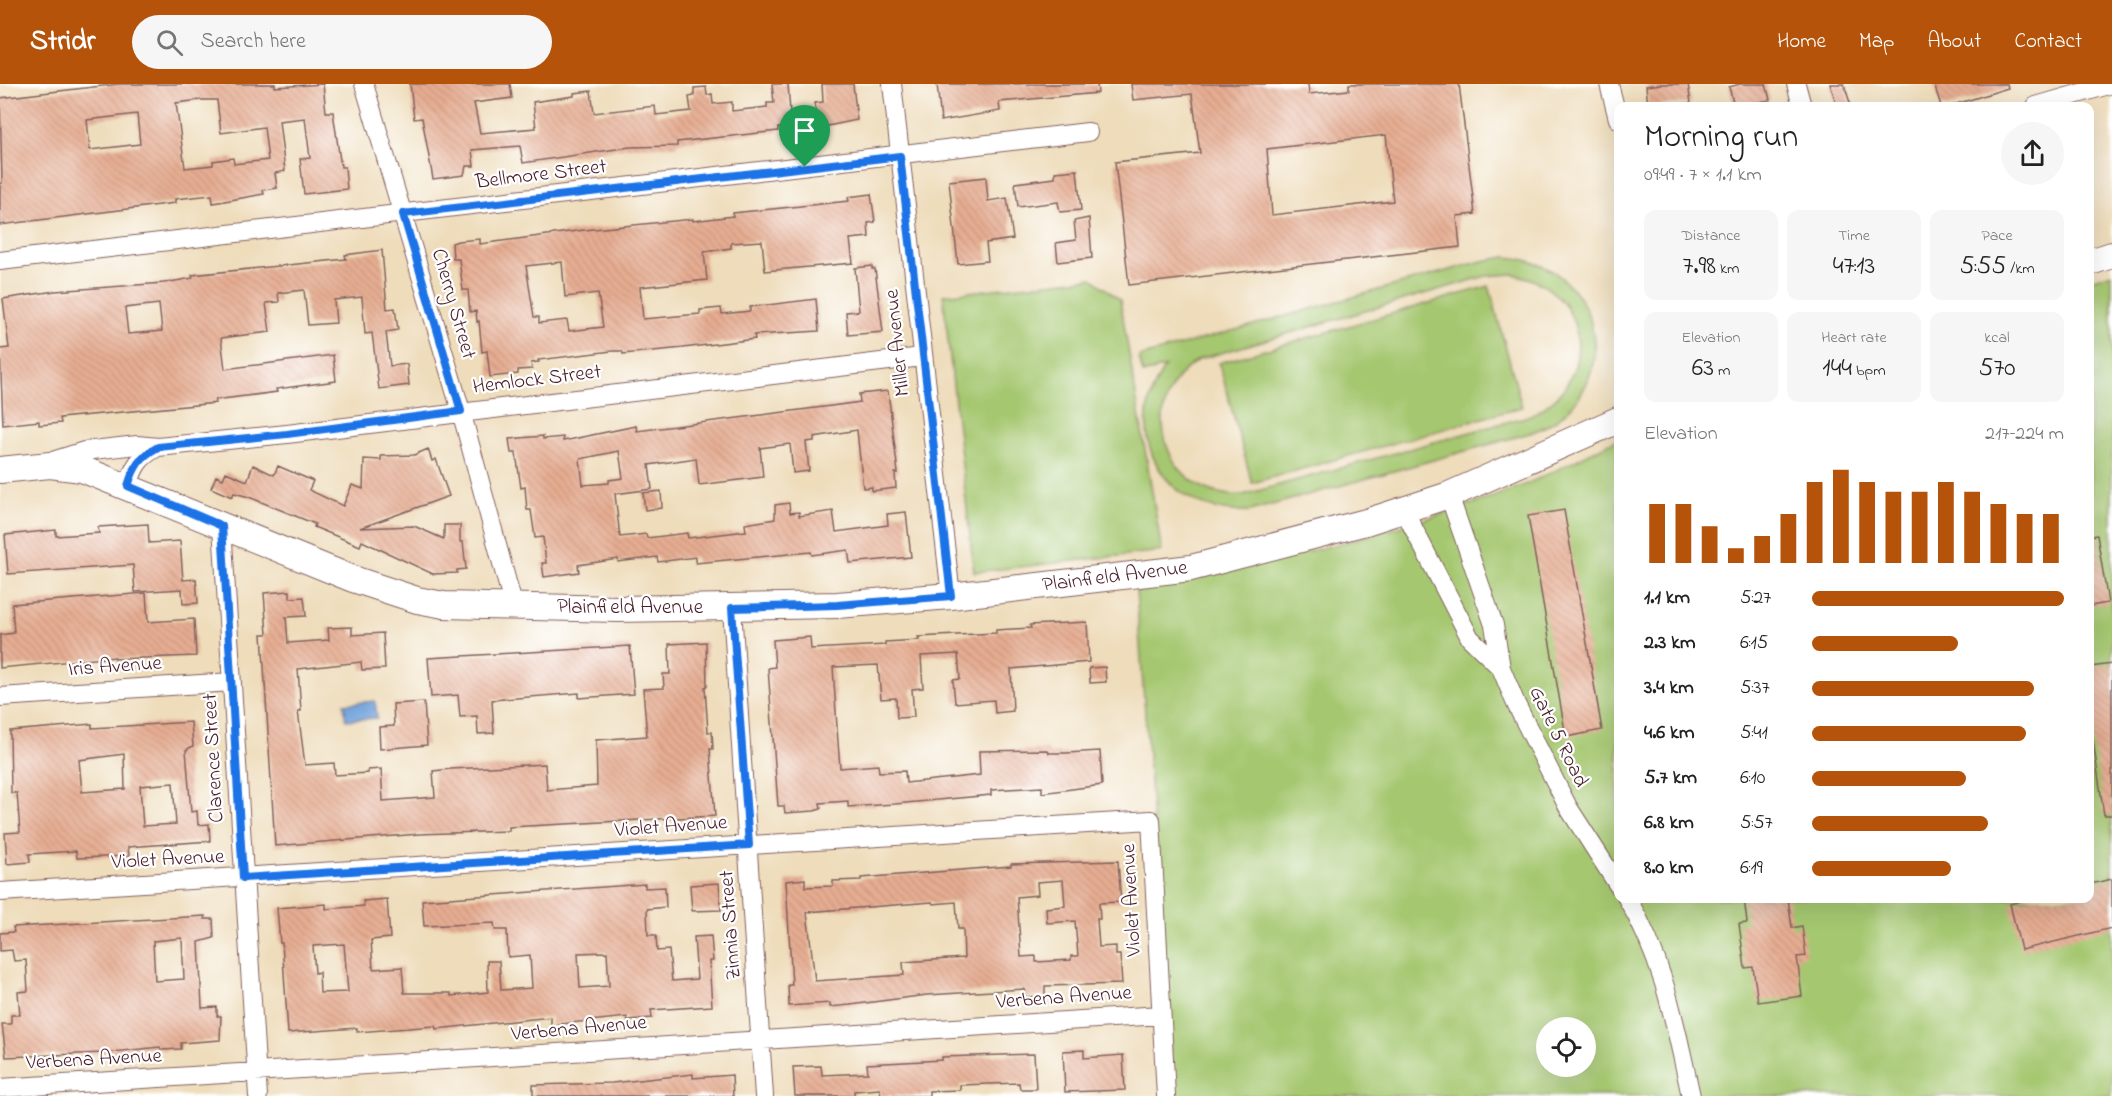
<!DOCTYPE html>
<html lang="en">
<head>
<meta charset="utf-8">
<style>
	:root { --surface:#fff; --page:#f6f6f6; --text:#222; --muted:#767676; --accent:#b45309 }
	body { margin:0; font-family:"Indie Flower",sans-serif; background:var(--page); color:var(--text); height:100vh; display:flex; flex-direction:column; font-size:22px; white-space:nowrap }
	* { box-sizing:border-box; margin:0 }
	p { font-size:20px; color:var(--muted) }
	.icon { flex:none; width:33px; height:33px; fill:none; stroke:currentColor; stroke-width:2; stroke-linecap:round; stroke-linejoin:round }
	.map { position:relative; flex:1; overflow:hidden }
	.drawer { position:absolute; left:1614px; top:18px; width:480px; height:801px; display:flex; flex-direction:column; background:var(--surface); border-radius:12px; box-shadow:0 6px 24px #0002 }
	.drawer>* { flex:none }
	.buttons { position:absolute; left:1536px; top:933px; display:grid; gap:12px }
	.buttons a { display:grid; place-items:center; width:60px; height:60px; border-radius:50%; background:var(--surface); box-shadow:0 6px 24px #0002; font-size:30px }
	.pin { position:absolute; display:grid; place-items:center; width:51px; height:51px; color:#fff; margin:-62px -26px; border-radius:50% 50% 50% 0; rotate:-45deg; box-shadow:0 0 6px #0007 }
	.pin .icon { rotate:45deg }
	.round { display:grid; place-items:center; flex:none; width:63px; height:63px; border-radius:32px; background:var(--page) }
	.summary { display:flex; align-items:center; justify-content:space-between; height:102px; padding:0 30px }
	h1 { font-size:33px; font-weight:600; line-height:45px }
	.metrics { display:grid; grid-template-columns:repeat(3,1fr); gap:9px; height:102px; padding:6px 30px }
	.metrics div { display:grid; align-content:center; border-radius:12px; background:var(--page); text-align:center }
	.metrics b { font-size:26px; font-weight:600 }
	.metrics small { font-size:16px; font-weight:400 }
	.metrics p { font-size:16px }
	.chart { height:168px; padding:12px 30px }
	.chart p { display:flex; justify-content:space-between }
	.chart svg { width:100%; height:108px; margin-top:6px; stroke:var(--accent); stroke-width:6 }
	ul { padding:0 30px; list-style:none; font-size:20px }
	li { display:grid; grid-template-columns:96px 72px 1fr; align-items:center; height:45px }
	li i { height:15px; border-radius:8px; background:var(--accent) }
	header { display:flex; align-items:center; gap:36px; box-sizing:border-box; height:84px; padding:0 30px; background:var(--accent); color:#fff }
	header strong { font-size:28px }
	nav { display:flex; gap:33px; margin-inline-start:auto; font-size:21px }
	.search { width:420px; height:54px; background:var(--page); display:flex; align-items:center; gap:15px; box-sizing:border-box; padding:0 21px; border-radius:33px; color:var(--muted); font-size:22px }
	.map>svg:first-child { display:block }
	.green { fill:#a5c770; stroke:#78734e; stroke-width:1.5; fill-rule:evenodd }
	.water { fill:url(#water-ripples); stroke:#5c6082; stroke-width:1.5 }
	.building { fill:url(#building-back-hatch); fill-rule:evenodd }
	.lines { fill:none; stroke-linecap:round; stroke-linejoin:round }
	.minor-casing { stroke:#83615d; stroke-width:20 }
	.secondary-casing { stroke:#83615d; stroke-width:28 }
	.minor { stroke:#fff; stroke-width:18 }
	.secondary { stroke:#fff; stroke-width:26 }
	.route-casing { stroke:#fff; stroke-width:12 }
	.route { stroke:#1a73e8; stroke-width:8 }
	.labels { text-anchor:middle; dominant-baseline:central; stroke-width:4.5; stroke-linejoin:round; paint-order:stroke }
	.street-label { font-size:21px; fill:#4a1f2b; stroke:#fff }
</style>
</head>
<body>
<header>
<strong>Stridr</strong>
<div class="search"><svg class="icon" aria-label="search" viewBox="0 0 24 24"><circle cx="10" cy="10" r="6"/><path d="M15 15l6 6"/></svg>Search here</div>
<nav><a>Home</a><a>Map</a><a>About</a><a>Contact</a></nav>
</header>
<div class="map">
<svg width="2112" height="1012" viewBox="0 0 2112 1012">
	<defs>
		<pattern id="water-ripples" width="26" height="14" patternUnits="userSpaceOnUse" patternTransform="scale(1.5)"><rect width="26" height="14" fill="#6ea1da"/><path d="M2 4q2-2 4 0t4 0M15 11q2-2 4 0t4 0" fill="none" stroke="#5c83b1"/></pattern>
		<pattern id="building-back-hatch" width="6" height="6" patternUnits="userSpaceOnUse" patternTransform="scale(1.5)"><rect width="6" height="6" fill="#e6ad92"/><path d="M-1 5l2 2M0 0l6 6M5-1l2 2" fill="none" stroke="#c7947e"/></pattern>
	</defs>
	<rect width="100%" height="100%" fill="#fff"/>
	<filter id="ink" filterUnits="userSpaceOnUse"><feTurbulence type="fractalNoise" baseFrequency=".0167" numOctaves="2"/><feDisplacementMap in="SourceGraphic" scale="12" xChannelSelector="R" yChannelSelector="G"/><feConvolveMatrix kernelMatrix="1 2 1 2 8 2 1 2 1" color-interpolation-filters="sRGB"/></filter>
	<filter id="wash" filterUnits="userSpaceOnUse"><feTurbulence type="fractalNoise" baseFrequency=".008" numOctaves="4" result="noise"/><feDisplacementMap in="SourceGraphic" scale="24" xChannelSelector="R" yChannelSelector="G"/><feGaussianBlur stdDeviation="1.35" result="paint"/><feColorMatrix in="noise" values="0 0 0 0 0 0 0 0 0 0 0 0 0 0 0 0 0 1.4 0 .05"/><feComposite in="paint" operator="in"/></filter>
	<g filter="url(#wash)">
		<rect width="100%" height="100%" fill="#eedcba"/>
		<!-- green -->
		<path class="green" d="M1506,173C1609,180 1628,315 1530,349L1250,427C1166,433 1118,353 1165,283L1143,290L1139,273L1482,177ZM1513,190C1593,205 1601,304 1525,333L1243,411C1164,416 1132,316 1200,275L1486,192Z
			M2112,189V1012H1173L1136,506C1258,481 1381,453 1498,411C1539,397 1579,374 1618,355V814H2090V196ZM1546,944H1586V982H1546Z
			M1092,194L1120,216L1162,467L974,488L943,211Z
			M1489,202L1522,323L1252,399L1219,279Z"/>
		<!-- water -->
		<path class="water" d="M375,617L377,634L346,636L344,620Z"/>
		<g id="blocks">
			<!-- building -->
			<path class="building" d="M119,0H275V3L323,0L326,28H333L341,83H345L347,105L304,110L300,75L310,74L305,34L279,37L285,87L275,89L277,104L263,106L264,110L213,119L212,111L175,115V119L0,141V99H2L0,14ZM201,16H217L221,49L264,43L268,76L234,80L233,74L213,77V81L185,84L176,19ZM137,30L140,60L90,66L87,36Z
				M410,0H510L512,14L474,19L480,49L536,44L533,18L574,12V9L591,7L594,29L655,22L656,31L691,27L689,13L694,12V4L706,3L707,11L712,10L713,20L732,18V27L767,23V19H774L772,0H788L791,43L778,44V47L677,58V62L630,63L523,79L520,62L472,66L474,82H466L464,91L433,95L422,34L414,35Z
				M822,0H853L857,36L818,44L815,19L823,18Z
				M937,0H1097L1098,9L999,18L1000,27L941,37Z
				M1131,0H1308L1309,10L1349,6V0H1459L1475,130L1457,132L1460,163L1129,201L1115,78L1200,69L1192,10L1133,16ZM1386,51L1393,117L1272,131L1267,65Z
				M1662,0H1688L1691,19L1648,22L1646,2Z
				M1740,0H1766L1770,16L1734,22L1729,3Z
				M1830,0H1844L1851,22H1837Z
				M1934,0H2007L2008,4L1950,22H1941Z
				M1077,86L1081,126L1060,128L1058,118L1018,123L1015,99L1055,94V88Z
				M986,93L988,117L1007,114L1013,155L986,159L988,177L958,180L949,97Z
				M871,110L875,138L868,139L869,153L850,155L853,179L765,187L762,157L731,159V164L704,168L707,196L640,203L643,235L700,230V226L721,224L722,230L750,227V223L816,215L819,247L754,251L755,255L683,264L623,270L622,267H612L538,276L539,278L531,279L532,285L518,286V290L490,293L487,267L482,268L479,237L477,238L476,227L470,228L468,206H463L459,175H453L452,159L458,157L480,155V160L584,146L693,135V137L733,132V129L849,117L848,113ZM562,178L565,213L598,209L603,243L569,247L567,236L539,239V233H534L526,182Z
				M1089,134L1092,174L1058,178L1056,159L1076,156L1074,137Z
				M382,166L387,225L395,224L398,246L386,248L390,282L407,280L409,301L379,305L372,249L365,250L362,213L334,216L336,239L308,241L304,206L278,209L279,218L266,219L270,248L221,254L225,285L333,271L336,297L276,305L277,308L215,316L216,319L60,334L61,339L39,341V337L3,341L0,265L9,264L3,215L55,207L164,199L193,194L192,191L346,175L345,171ZM159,220L162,247L128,250L125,224Z
				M872,182V185H875L883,248L848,251L846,228L859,227L855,184Z
				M888,307L898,389H895L896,404L872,407V403L863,404L857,346L814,353V357L806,358L809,387L793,389L790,360L760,364L763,393L699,401L696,374L649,381L652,405L615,410L620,453L646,450L647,454L687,449L688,454L746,447L745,440L775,435V421L789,419L790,429L799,428V432L833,427L836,448L888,441L887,430L906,428L911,473L850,479L848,466L812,471L811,468L696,479V473L658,478L657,473L618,478V475L578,481L579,488L544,493L542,479H546L543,453L535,454L531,426H527L525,403L521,404L516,369H511L509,355L543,352V355L563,353V357L636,342L637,347L831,322L860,318L859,310ZM619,367L623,394L609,396V399L583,401L580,375Z
				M428,365L432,377L436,375L449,412L360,444L414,442L444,455V441H460V458H463L466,485L457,486V489L433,490L362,457L360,462L331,450L314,443L315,440L249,413L234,409L232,413L211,404L216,392L223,395L226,388L247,397L253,381L274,391L278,382L313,397L309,406L343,422L352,401L363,405L364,375L381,376V372L414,371Z
				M661,407L662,424L645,426L643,409Z
				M1564,426L1602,646L1566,653L1528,432Z
				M148,440L149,459L180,457L183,496L196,495L198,519L183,520L182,505L135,508L133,481L8,490L5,451L56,446V452L99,449L98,443Z
				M2097,451L2108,519L2090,522V452Z
				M290,507V514L304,513L306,532L286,533L288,559L329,556L328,544L352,543V551L383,549L385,585L362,586L361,578L298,585L301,627H298L305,681L334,679L335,691L368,689V686L381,685L383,717L435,713L433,687L451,685L545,680L547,706L597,702L596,656L647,652L643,605L664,604L663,590H670L669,560L706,558L707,602L705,603L708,648H712L713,665H710L715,732L509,743V747L419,750L275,762L262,550H267L264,509Z
				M146,509L148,538L194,535L196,572L115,575V573L0,584V551L14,549L12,520Z
				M1087,538L1089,578L1011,585L1013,627L995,629L994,616L955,619L953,596L960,595L958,570L921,572L923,604L912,605L914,633L897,634L896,614L881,615L878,581L833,583L838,658L840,684L878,681L879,688L905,687L906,699L980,691L979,667L1048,666L1049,669H1066L1100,667L1102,701L1042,709V703L991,706V711L895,720L848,723V717L820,719L821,725L814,727L785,729L784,722H778L768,584L775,583L773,556L810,553L811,565L885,561V558L919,556L918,553L996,549V546L1031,544L1030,541Z
				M630,562L634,610L579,614V609L492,616L494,649L478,650L477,632L460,633L458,611L431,613L428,574Z
				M2112,580V731H2104L2090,636V583Z
				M1105,583L1106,598L1090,599L1089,584Z
				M424,618L427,661L380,665L379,643L394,642L393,620Z
				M191,638L193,662L186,666L191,728L197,727L198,741L209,740L210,757L128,763L129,772L77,774L76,767L29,770L30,778L7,780L5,749L20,748L17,709H11L10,647L92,640V644ZM124,670L125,705L82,708L79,676ZM173,699L176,740L143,742L140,702Z
				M1118,777L1121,818L1099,819L1100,835H1097L1099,863L1116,862V871H1120L1122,900L1045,902V912L1025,913L1024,905L927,911L850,921L830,923V919L789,922L788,901H792L786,797L805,795V803L833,802V797L861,796V794L1011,782V780ZM1063,796L1065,822L1046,824L1047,839L1075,837L1078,872H1071V876L1036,878V872L1021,873L1017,813L1038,811L1037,798ZM932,818L933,820L956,818L958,845H963L964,874L903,878L904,891L815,897L807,828Z
				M2112,795V844L2021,866L2010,820L2032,814H2090V800Z
				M719,799L721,826L692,827L690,801Z
				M645,800V804L665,803L666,823L647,825L648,851H656L657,867L669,866L672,897L697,895L694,853L711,852L713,877H709L712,922L651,926L652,934L627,936V933L551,941V933L436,945L435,942L357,948V944L288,949L282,859H280L277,824L326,820V825L364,822L363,817L387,815L390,854L371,856L373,885L402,883L404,909H451V912L488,908L487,877H499L501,906L532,904L530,871L508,873L507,846H495L494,839L424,842L422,816ZM344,860L348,908L320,909L319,888L315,889L313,862ZM607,868L609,902L580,904L578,869Z
				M1744,814H1788L1792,844L1802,842L1806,872L1797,873L1802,912L1758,918L1753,883L1745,884L1739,840L1747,839Z
				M205,832V835H213L214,854L199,858L202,924L217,923V932H221L220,956L181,959V965L161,966L160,963L103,969L6,973L2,940H11V931H20L18,908L28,907L26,876L14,877L12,866L0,867V849L14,848L13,843ZM182,854L184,895L155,897L153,857Z
				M1084,966V974L1123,971L1125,1006L1065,1008L1063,967Z
				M1034,970L1036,1005H1020L1019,999L960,1001V1006L929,1007V1012H881L880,1005L854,1007V1012H795L793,983L821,982L822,991L868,989L867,980L942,976V973Z
				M693,990V994L732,991L733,1012H533V1001L612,999Z"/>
		</g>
	</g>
	<g filter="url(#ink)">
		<use href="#blocks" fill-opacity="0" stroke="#83615d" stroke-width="1.5"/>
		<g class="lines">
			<defs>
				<path id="minor" d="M364,0L461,327L514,524
					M892,0L951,512
					M1609,0L1618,35
					M1796,0L1802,22
					M2036,22L2112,0
					M0,177L1088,48
					M49,378L84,367L137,361L158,363L287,350L922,273
					M128,402C134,382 139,373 158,363
					M1449,411L1494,541L1501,584L1516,620L1568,723L1618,801
					M1404,426L1470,554L1501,584
					M222,442L258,1012
					M732,524L764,1012
					M0,613L232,598
					M0,808L1151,736L1166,1012
					M1627,814C1665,879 1675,940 1691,1012
					M0,1004L1161,931"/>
				<path id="secondary" d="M2090,178L2112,171
					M0,386L50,381L82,385L353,495L417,516L444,521L618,525L837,521L951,512L1191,484L1366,438L1449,411L1618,336"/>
			</defs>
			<!-- minor casing -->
			<use href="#minor" class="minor-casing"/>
			<!-- secondary casing -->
			<use href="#secondary" class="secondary-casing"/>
			<!-- minor -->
			<use href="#minor" class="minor"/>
			<!-- secondary -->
			<use href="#secondary" class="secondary"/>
		</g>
	</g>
	<g class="lines" filter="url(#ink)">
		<defs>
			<path id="route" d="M900,72L951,512L837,521L732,524L749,761L243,794L222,442L128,402C134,382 140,373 158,363L287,350L461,327L403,130Z"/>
		</defs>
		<!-- route casing -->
		<use href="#route" class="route-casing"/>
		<!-- route -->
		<use href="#route" class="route"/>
	</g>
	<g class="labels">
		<!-- street labels -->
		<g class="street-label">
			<text transform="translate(541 91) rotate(-7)">Bellmore Street</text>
			<text transform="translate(453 220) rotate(74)">Cherry Street</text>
			<text transform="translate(898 259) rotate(-96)">Miller Avenue</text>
			<text transform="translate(537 296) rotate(-7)">Hemlock Street</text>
			<text transform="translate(1115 493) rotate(-7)">Plainfield Avenue</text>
			<text x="630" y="524">Plainfield Avenue</text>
			<text transform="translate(115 583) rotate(-4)">Iris Avenue</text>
			<text transform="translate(1558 653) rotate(64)">Gate 5 Road</text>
			<text transform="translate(214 674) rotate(-93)">Clarence Street</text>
			<text transform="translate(671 743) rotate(-4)">Violet Avenue</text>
			<text transform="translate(168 776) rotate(-3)">Violet Avenue</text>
			<text transform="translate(1132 816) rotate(-93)">Violet Avenue</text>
			<text transform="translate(731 841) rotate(-94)">Zinnia Street</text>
			<text transform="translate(1064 914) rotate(-4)">Verbena Avenue</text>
			<text transform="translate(579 945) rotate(-5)">Verbena Avenue</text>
			<text transform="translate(94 976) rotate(-3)">Verbena Avenue</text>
		</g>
	</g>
</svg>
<div class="buttons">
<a><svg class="icon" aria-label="locate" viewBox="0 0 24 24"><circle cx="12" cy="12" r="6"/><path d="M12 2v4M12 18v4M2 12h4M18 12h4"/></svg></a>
</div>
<div class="pin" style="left:805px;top:83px;background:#1e9e55"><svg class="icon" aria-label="arrive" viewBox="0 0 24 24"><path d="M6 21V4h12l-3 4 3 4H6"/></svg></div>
<section class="drawer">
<div class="summary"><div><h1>Morning run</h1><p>09:49 · 7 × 1.1 km</p></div><a class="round"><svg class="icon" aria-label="share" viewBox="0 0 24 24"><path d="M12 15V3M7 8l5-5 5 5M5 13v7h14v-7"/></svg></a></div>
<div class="metrics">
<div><p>Distance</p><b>7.98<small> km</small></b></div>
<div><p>Time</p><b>47:13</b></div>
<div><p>Pace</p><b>5:55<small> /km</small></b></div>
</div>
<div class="metrics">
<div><p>Elevation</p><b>63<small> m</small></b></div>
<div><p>Heart rate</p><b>144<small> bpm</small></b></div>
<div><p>kcal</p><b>570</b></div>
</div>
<div class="chart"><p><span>Elevation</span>217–224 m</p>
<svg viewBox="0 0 160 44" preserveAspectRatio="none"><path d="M5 44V20M15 44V20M25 44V29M35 44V38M45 44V33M55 44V24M65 44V11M75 44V6M85 44V11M95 44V15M105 44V15M115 44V11M125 44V15M135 44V20M145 44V24M155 44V24"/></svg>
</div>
<ul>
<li><b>1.1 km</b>5:27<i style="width:100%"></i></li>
<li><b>2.3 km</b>6:15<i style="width:58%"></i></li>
<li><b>3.4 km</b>5:37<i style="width:88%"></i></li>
<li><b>4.6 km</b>5:41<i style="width:85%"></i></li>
<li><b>5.7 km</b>6:10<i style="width:61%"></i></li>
<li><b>6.8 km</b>5:57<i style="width:70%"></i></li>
<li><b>8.0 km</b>6:19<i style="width:55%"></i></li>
</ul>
</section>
</div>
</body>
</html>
